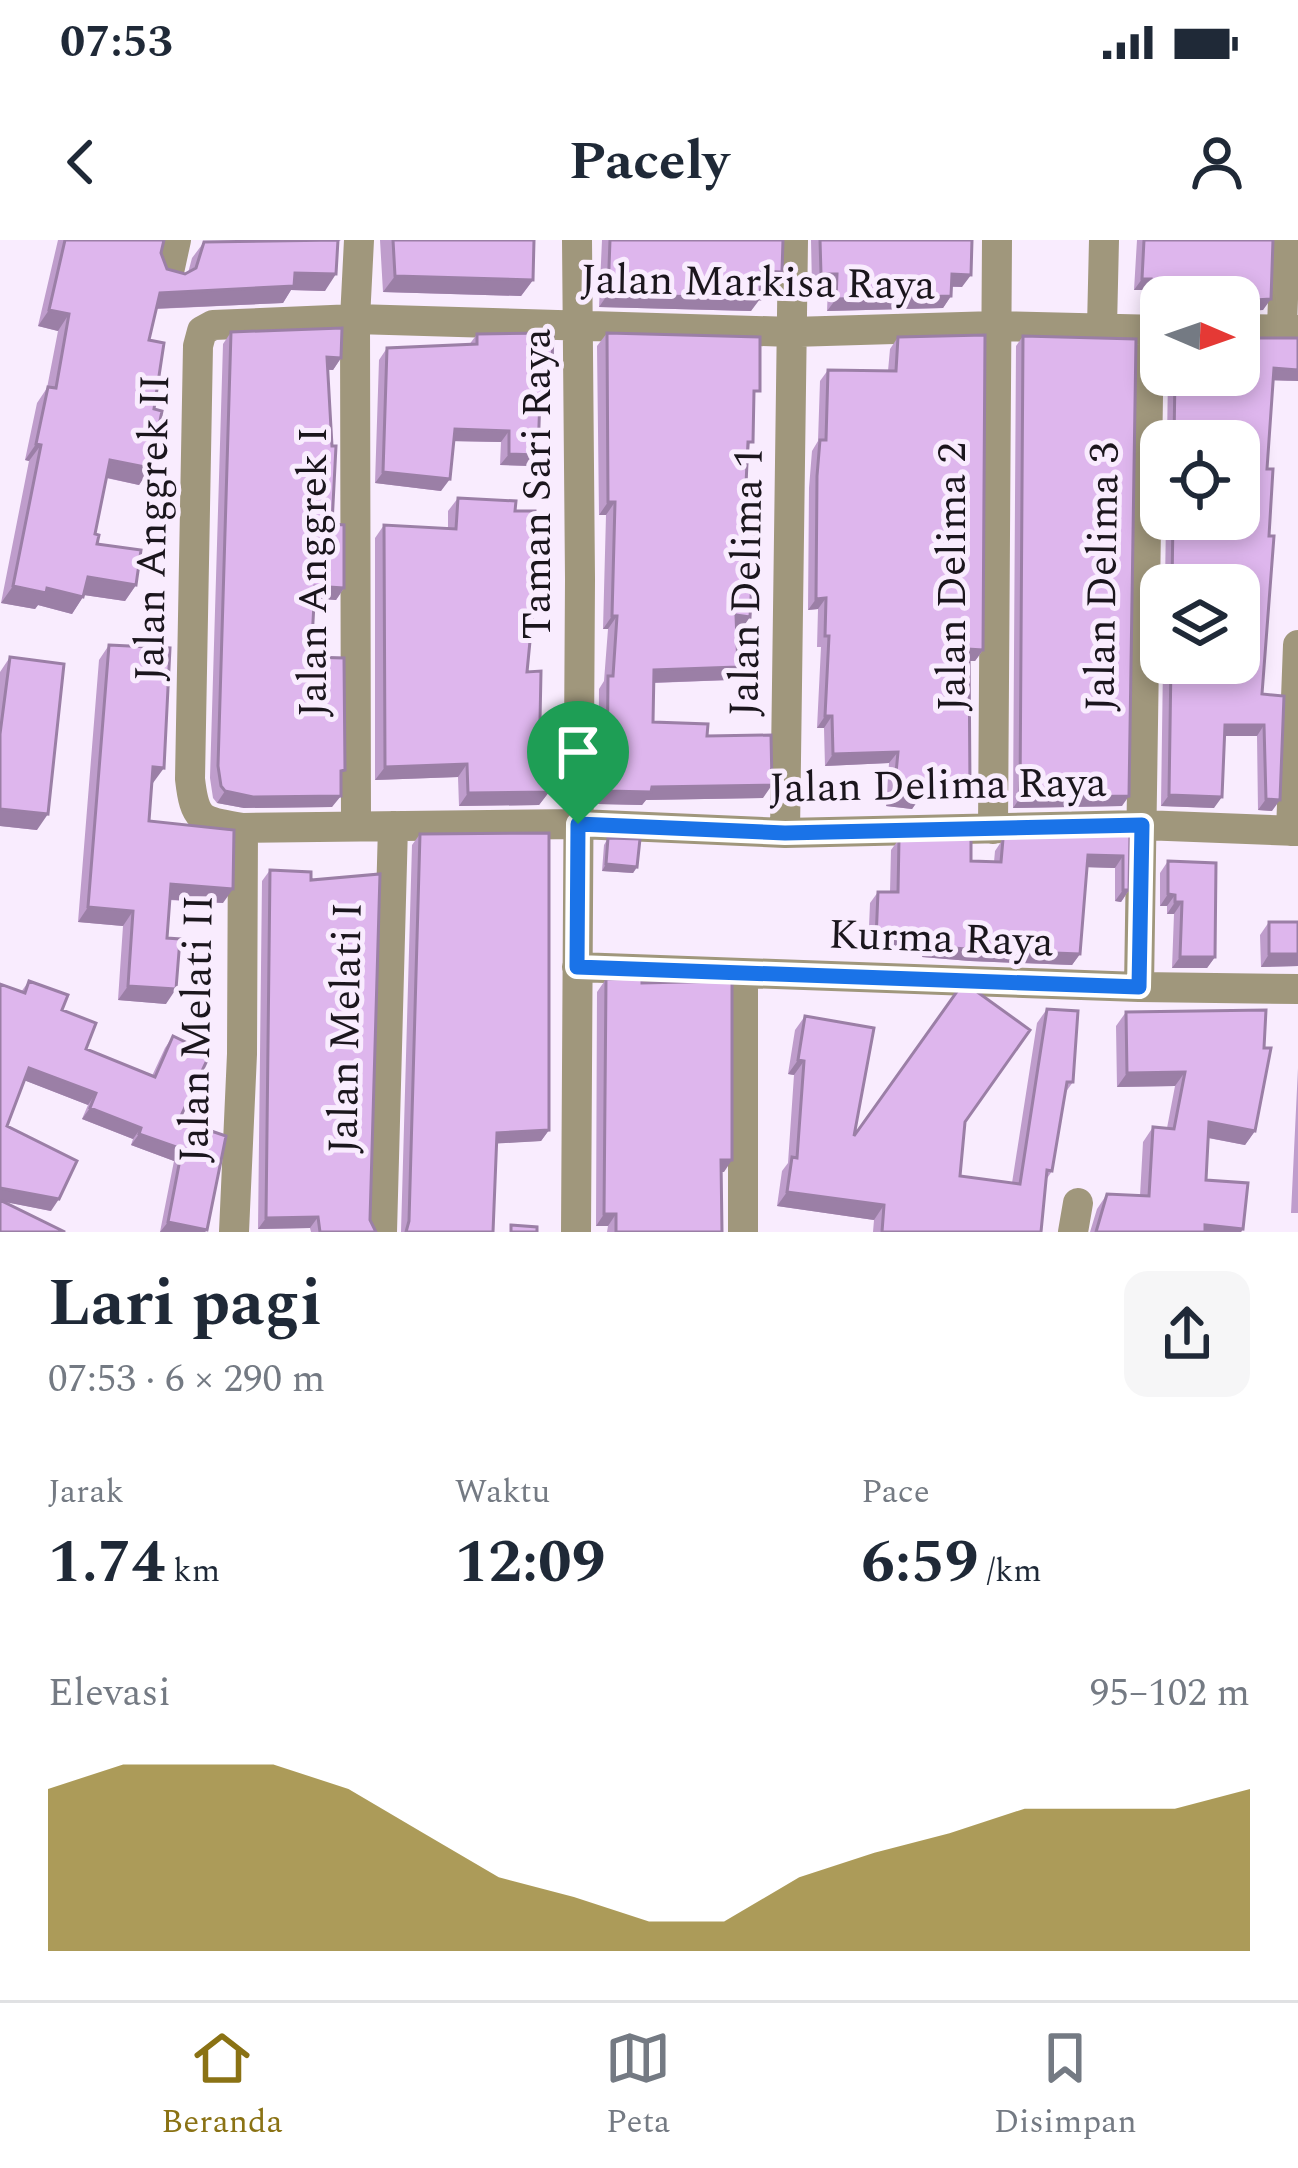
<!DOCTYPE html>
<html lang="id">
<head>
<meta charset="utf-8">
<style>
	:root { --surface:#fff; --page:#f6f6f7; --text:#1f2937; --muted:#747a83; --line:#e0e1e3; --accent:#8a7214 }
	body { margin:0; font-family:Spectral,serif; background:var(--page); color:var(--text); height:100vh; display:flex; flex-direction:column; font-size:45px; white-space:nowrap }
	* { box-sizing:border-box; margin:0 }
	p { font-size:39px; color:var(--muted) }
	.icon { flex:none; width:66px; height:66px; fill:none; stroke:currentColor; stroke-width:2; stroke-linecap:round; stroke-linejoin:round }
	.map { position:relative; height:992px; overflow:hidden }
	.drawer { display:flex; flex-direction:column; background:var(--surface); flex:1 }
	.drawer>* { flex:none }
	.needle { width:78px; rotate:92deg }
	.buttons { position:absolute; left:1140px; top:36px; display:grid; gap:24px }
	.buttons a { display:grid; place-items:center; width:120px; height:120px; border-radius:24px; background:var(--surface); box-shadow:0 6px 18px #0003; font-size:60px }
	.pin { position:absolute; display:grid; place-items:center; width:102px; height:102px; color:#fff; margin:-123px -51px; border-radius:50% 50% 50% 0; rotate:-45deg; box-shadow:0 0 12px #0007 }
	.pin .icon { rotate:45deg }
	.round { display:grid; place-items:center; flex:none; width:126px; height:126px; border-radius:24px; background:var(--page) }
	.summary { display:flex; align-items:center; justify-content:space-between; height:204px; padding:0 48px }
	h1 { font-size:66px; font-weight:700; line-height:90px }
	.stats { display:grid; grid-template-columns:repeat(3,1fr); gap:18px; height:204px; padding:12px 48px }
	.stats div { display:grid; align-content:center }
	.stats b { font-size:60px; font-weight:700 }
	.stats small { font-size:33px; font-weight:400 }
	.stats p { font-size:33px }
	.chart { height:336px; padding:24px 48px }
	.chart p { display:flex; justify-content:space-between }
	.chart svg { width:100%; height:216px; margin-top:12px; fill:var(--accent); opacity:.7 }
	.status { display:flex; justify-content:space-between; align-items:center; height:84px; padding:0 60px; background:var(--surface); direction:ltr }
	.status svg { height:33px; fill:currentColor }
	header { display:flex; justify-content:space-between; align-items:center; height:156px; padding:0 48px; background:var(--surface); font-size:54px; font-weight:700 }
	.menu { display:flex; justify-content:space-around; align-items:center; height:168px; border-top:3px solid var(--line); background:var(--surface); font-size:33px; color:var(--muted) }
	.menu a { display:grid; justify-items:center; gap:6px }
	.menu .on { color:var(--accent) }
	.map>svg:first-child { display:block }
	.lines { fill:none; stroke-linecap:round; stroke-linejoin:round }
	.minor { stroke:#a0977c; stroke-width:30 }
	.wall { fill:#bf9dcc }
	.shaded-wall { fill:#9b7fa6 }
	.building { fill:#deb6ed; stroke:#9b7fa6; stroke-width:3 }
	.route-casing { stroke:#fff; stroke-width:24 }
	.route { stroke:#1a73e8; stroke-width:15 }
	.labels { text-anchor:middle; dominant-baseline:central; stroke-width:10; stroke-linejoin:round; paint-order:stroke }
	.street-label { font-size:42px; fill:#1b161d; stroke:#f9ecfe }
</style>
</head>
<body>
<div class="status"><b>07:53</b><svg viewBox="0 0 49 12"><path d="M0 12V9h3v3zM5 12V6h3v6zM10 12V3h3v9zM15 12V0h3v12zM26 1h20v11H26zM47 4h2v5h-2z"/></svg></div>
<header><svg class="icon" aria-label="back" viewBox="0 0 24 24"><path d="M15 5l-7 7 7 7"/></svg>Pacely<svg class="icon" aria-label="person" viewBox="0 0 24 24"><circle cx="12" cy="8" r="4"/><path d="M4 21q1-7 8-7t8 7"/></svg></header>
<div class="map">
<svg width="1298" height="992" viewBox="0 0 1298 992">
	<rect width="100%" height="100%" fill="#f9ecfe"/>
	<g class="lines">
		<!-- minor -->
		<path class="minor" d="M169,32L176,0
			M1102,87L1104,0
			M1282,88L1285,0
			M1239,89L1298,90
			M1161,90L996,86L792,92L355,79L213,85L202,91L198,106L190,539C195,583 202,581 243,588L579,584L785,593L1142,585L1298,591
			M356,586L355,79L359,0
			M993,589L997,0
			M1291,591L1298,405
			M785,593L793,0
			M577,727L1139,747L1149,90
			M1139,747L1298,749
			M234,992L242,814L243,588
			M382,992L393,586
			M576,992L580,339L577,0
			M743,992V735
			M1073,992L1078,963"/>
	</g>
	<!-- wall -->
	<path class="wall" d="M58,0H164L161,13L167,29L185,34L188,33L192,18L204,2L341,0L338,2L325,51L291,50L283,63L156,69L149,100L154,169L150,228L139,245L106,238L95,294L97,304L136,345L125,361L84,355L72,374L38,365L35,369L1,363L29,221L25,220L37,163L47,148L58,91L38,86Z
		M380,0H534L533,40L521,56L383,52Z
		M602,0H783L782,32L773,44H761L751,71L599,67Z
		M811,0H972L962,47H952L951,56L943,68L827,71L828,47L812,46Z
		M1137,0H1273L1263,70L1161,57V72L1142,70L1143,50H1134Z
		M231,92L341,118L333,130H327L332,284L344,348L336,360L314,358L311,417L341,536L332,567L244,568L217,563L213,558L210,538L223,104Z
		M607,93L753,160L745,265L741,390L737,389L729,440L654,443L653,482L707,496L763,558L646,560L642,565L598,564L599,449L604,441L608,389H603L606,275H599L597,106Z
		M477,94L543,168H539L530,226L500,225L501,202L454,201L441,251L375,243L379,120L387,108L469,105Z
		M1023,96L1122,566L1013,568L1016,106Z
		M898,97L983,410L975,421H969L962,558L919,559L912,569L886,566L889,523L825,526L824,488H817L821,407H817L818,369L808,370L809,248L812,211L818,201L820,141L828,130L888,131L890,109Z
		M1168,135H1239L1298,141L1273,140L1267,229L1262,454L1272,571L1258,570L1257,496H1225L1214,568L1161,566L1163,423H1239V345H1165L1166,279H1239V201H1167Z
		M458,258L515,271L535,330L536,373H533L527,432L540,482L549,552L539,565L459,566L458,537L375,540V298L384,285L448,288V271Z
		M109,405L153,543H152L149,581L223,663L169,660L166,764L118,760L123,686L78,682L99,420Z
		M10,417L37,590L0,586V432Z
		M1130,593L1129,650L1121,662L1115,661V628L1087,627L1080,714L1072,725L970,721L922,717L923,713L868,711L870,663L878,652H890L891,610L899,599L971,621L994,622L995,611L1003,599Z
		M420,594L549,890L541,901L496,903L493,992H401L412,605Z
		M608,598L637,627L633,633L602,631L604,605Z
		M1168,621L1215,717L1207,728H1172L1174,674H1167V666H1160V633Z
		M270,630L311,640L370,980L376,992H311L310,988L258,989L262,641Z
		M1269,682H1298V726L1261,727L1260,695Z
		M606,739L642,743L724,932H721L722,992H607L608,986H596L597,752Z
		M29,741L62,770L86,809L152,836L165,808L173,796L179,880L207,990L205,992H160L174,921L131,905L133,899L82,879L88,865L24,840L7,886L51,971L1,961L0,992V744L21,752Z
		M1047,769L1073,842L1065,853L1052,931L1046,940L1041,992H873L874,980L777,966L782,931L788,923L794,835L788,834L795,790L805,776L854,896L965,882L960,936L1012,943L1037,783Z
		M1126,772L1255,891L1245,905L1208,898L1206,940L1243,989L1241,992H1090L1097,969L1107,954L1140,956L1143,902L1153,887L1167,888L1175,846L1117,847L1116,786Z
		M1298,828V973H1291Z"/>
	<!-- shaded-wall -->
	<path class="shaded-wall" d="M762,31L782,32L773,44L753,43Z
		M295,33L336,34L325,51L291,50L283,63L148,69L160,53Z
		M821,34H837L828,47L812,46Z
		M952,34L971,35L962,47L943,46Z
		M395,36L533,40L521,56L383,52Z
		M1142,39H1151L1143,50H1134Z
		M608,54L760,59L751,71L599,67Z
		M951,56L943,68L827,71L836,59Z
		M1149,59L1161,60V72L1142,70Z
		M1271,59L1263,70L1239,72V61Z
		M49,70L69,74L58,91L38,86Z
		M327,117L341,118L333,130L318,129Z
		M1274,128L1298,130V141L1266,140Z
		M540,156H551L543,168H532Z
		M455,189L509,191L501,202L447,201Z
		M36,204L41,205L29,221L25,220Z
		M509,214L538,215L530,226L500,225Z
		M110,220L150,228L139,245L99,236Z
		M383,232L450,239L441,251L375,243Z
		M608,262H615L606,275H599Z
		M88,337L136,345L125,361L77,354Z
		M13,346L47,348L83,357L72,374L38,365L35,369L1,363Z
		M315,346L344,348L336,360L307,358Z
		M826,358L818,369L808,370L816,359Z
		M534,360H545L536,373H525Z
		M736,375L750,377L741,390L727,388Z
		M612,376H617L608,389H603Z
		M969,409L983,410L975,421H961Z
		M738,427L729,440L645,443L654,430Z
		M825,476H832L824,488H817Z
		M1225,485H1264L1257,496H1218Z
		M898,512L889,523L825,526L833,514Z
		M467,524L458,537L375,540L385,527Z
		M153,527L164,528L153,543L142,542Z
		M772,545L763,558L646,560L642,565L598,564L607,551L652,547Z
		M970,547L962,558L919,559L912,569L886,566L894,554L921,548Z
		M225,551L341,556L332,567L244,568L217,563Z
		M549,552L539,565L459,566L468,553Z
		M1169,555L1222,557L1214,568L1161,566Z
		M1129,556L1122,566L1013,568L1020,558Z
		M1266,559L1280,560L1272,571L1258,570Z
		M0,569L48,574L37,590L0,586Z
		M1088,615L1123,616L1115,628L1080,627Z
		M606,624L637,627L633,633L602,631Z
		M171,644L233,649L223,663L160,659Z
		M1123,650H1129L1121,662L1115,661Z
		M1168,654L1175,655L1167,666H1160Z
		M1175,662H1182L1174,674H1167Z
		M88,667L133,671L123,686L78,682Z
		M876,700L931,702L923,713L868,711Z
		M930,706L1080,714L1072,725L970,721L922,717Z
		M1269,714H1298V726L1261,727Z
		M1180,717H1215L1207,728H1172Z
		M128,746L176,749L166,764L118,760Z
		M798,820L804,821L794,835L788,834Z
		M29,828L96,853L88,865L21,839Z
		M1185,832L1175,846L1117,847L1127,833Z
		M90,868L141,888L133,899L82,879Z
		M1209,882L1255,891L1245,905L1199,896Z
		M549,890L541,901L489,904L497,893Z
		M139,894L182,909L174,921L131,905Z
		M721,920H732L724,932H712Z
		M0,948L59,959L51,971L0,961Z
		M787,952L884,965L874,980L777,966Z
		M604,974H616L608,986H596Z
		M318,977L310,988L258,989L266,978Z
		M168,982L207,990L205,992H160Z
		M1205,985L1243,989L1241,992H1201Z"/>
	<!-- building -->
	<path class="building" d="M65,0H164L161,13L167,29L185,34L196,28L204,2L338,0L336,34L295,33L294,46L160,53L149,100L164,103L154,169L162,171L150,228L110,220L95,294L99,295L97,304L141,310L136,345L88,337L83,357L47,348L46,353L13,346L41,205L36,204L48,147L56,148L69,74L49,70Z
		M393,0H534L533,40L395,36Z
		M610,0H783L782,32L762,31L760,59L608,54Z
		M820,0H972L971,35L952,34L951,56L836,59L837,34H821Z
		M1144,0H1273L1271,59L1239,61V57H1161V60L1149,59L1151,39H1142Z
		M342,88L341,118L327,117L332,206H336L332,284L344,285V348L315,346L311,417L344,418L345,530L341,531V556L253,557L225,551L221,546L218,526L231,92Z
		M553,93L551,156H540L538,215L509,214V191L455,189L450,239L383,232L387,108L477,104V94Z
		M607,93L760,97V151H754L753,202H748L745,265L756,266L750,377L736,375L738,427L654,430L653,482L708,484L707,496L771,495L772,545L652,547L651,552L607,551L608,436H613L617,376H612L615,262H608Z
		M1239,93L1246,98H1298V130L1274,128L1267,229H1273L1269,296H1274L1262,454L1284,456L1280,560L1266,559L1264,485H1225L1222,557L1169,555L1171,423H1239V345H1172L1173,279H1239V201H1174L1175,135H1239Z
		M985,95L983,410L969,409L970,547L921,548L920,557L894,554L898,512L833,514L832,476H825L829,396H825L826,358L816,359L817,236L820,200H826L828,130L896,131L898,97Z
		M1023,96L1136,99L1129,556L1020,558Z
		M458,258L516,261L515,271H535V330H546L545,360H534L527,432L541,431L540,482L546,481L549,552L468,553L467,524L385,527L384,285L456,289Z
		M109,405L170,408L164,528L153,527L149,581L234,590L233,649L171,644L167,698L180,699L176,749L128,746L133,671L88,667Z
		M10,417L64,424L48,574L0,569V494Z
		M549,593V890L497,893L493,992H406L409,981L420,594Z
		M1130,593L1129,650H1123V616L1088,615L1080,714L978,710L930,706L931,702L876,700L878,652H898L899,599H971V621L1001,622L1003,599L1009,596Z
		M608,598L640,599L637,627L606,624Z
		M1168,621L1216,623L1215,717H1180L1182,662H1175V655L1168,654Z
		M270,630L311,632V640L380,634L370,980L376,992H320L318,977L266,978Z
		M1269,682H1298V714H1269Z
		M642,738V743L732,741V920H721L722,992H616V974H604L606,739Z
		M29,741L68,755L62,770L96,783L86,809L155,837L173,796L210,814L179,880L226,896L207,990L168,982L182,909L139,894L141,888L90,868L96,853L29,828L7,886L77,921L59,959L0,948V744L25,753Z
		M961,746H969L1030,790L965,882L960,936L1020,944L1047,769L1078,771L1073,842H1067L1052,931L1047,930L1041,992H882L884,965L787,952L792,917L797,918L804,821L798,820L805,776L874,788L854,896Z
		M1266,770L1264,808H1271L1255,891L1209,882L1206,940L1248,943L1243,989L1205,985V992H1096L1107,954L1149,956L1153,887L1174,889L1185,832L1127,833L1126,772Z
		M0,960L65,992H0Z
		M511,985L537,987V992H511Z"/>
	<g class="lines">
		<defs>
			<path id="route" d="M578,584L785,593L1142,585L1139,747L577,727Z"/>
		</defs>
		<!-- route casing -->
		<use href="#route" class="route-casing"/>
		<!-- route -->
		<use href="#route" class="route"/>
	</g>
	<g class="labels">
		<!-- street labels -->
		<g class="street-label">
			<text transform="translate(758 43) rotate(1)">Jalan Markisa Raya</text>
			<text transform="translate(537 244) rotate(-90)">Taman Sari Raya</text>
			<text transform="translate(153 288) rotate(-89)">Jalan Anggrek II</text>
			<text transform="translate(313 332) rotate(-90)">Jalan Anggrek I</text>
			<text transform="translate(952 337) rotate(-90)">Jalan Delima 2</text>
			<text transform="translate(1103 337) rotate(-89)">Jalan Delima 3</text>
			<text transform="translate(747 342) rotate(-89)">Jalan Delima 1</text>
			<text transform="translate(938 546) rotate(-1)">Jalan Delima Raya</text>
			<text transform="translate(941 699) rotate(2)">Kurma Raya</text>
			<text transform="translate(346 788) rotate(-89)">Jalan Melati I</text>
			<text transform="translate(197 789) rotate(-89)">Jalan Melati II</text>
		</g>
	</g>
</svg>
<div class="buttons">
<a><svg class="needle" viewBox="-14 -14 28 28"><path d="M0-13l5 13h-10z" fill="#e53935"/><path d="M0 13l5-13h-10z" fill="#747a83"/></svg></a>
<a><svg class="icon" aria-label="locate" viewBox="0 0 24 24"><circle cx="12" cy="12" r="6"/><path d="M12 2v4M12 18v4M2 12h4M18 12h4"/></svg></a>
<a><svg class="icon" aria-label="layers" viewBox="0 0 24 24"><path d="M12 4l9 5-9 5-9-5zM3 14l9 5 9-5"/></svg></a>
</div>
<div class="pin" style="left:578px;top:584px;background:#1e9e55"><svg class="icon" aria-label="arrive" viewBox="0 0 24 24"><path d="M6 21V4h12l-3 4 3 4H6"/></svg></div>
</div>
<section class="drawer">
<div class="summary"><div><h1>Lari pagi</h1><p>07:53 · 6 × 290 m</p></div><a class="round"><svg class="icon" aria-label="share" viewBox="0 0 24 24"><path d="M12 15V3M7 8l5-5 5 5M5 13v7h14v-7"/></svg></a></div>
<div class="stats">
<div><p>Jarak</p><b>1.74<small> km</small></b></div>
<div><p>Waktu</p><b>12:09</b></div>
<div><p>Pace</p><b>6:59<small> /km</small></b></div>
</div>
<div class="chart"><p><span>Elevasi</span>95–102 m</p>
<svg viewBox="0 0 160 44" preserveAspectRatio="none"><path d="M0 44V11L10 6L20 6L30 6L40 11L50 20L60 29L70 33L80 38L90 38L100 29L110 24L120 20L130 15L140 15L150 15L160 11V44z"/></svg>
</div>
</section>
<nav class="menu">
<a class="on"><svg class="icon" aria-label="home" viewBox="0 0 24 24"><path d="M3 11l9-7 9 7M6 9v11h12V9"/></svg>Beranda</a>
<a><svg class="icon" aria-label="map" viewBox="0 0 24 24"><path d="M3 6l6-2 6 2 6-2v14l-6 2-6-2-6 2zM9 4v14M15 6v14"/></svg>Peta</a>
<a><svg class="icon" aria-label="saved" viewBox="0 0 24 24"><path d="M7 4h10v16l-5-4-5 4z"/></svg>Disimpan</a>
</nav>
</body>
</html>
